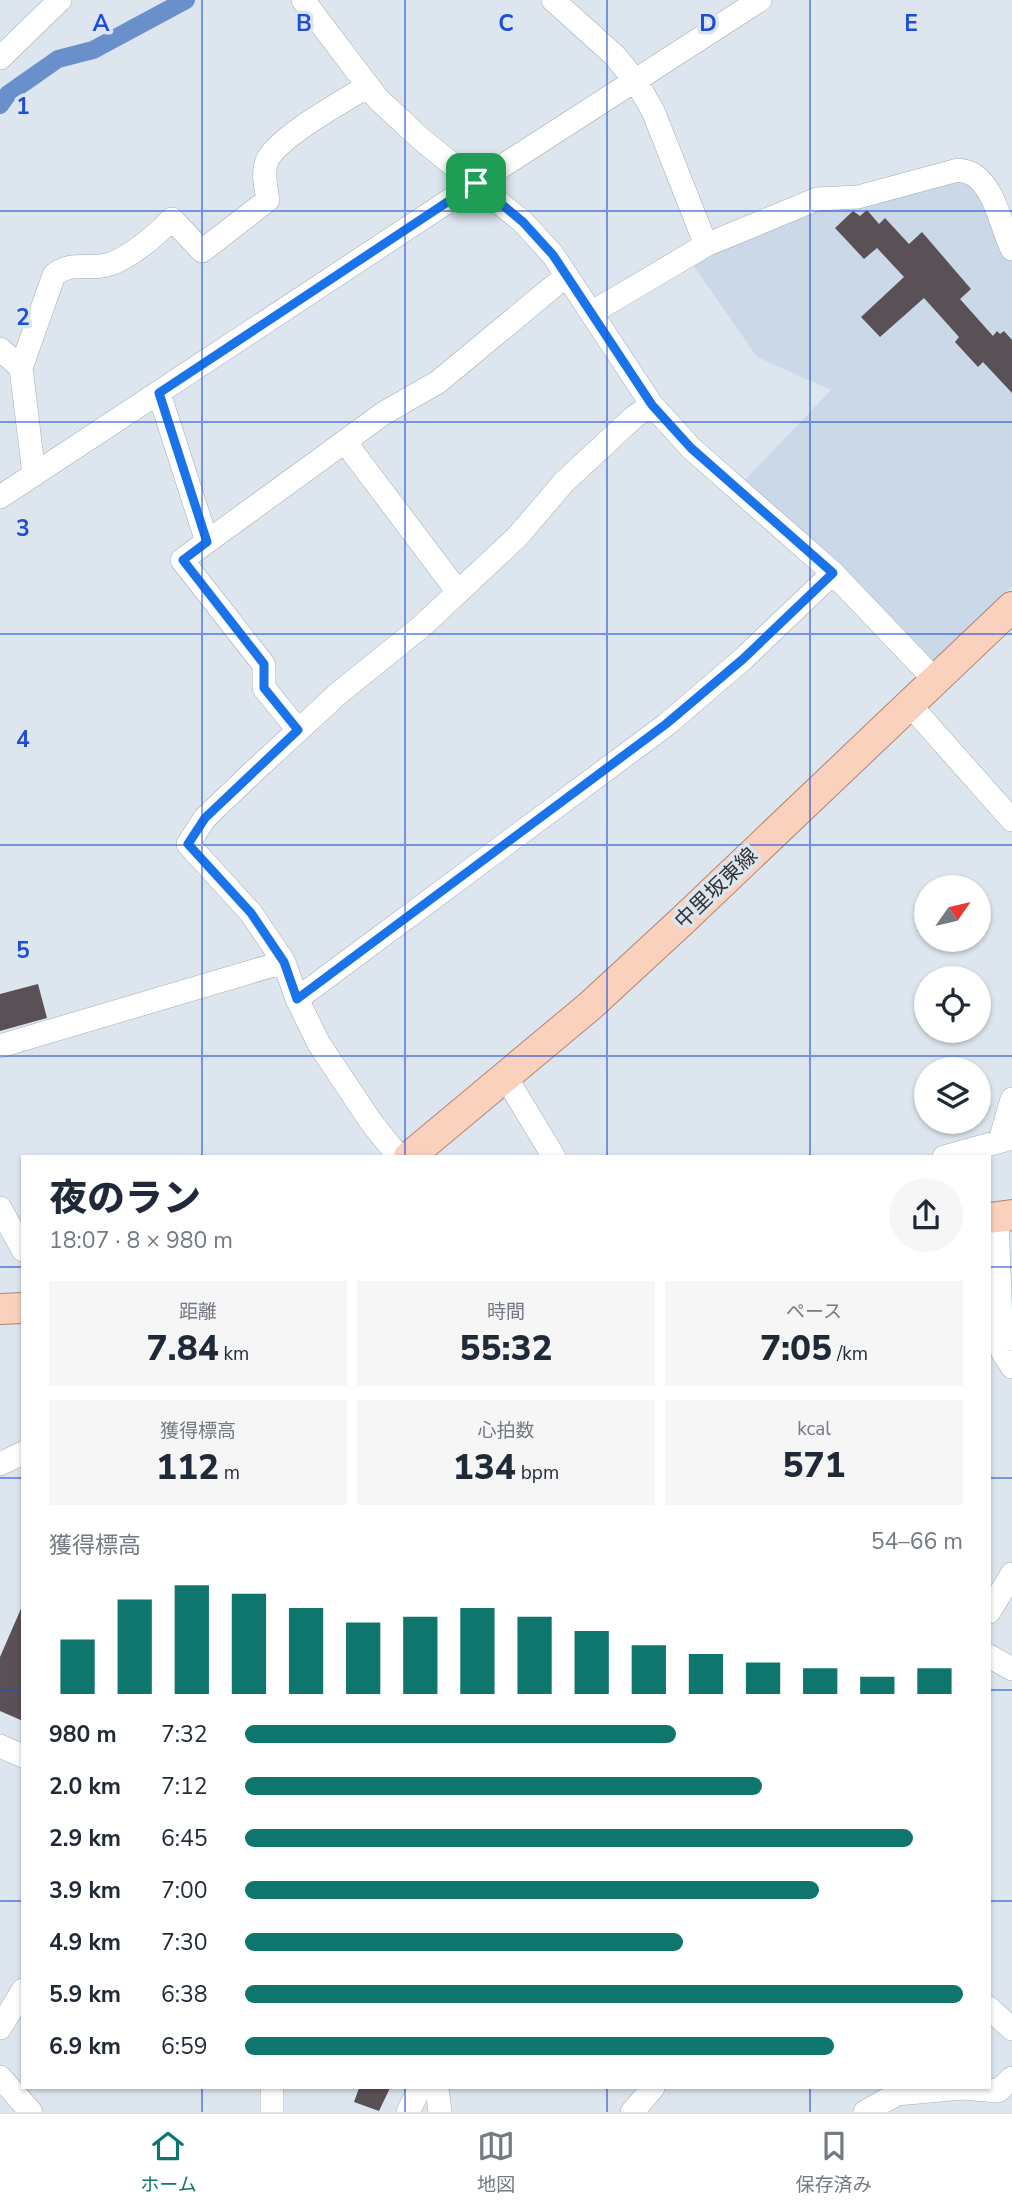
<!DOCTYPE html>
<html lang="ja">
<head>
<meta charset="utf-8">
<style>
	:root { --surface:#fff; --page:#f6f6f7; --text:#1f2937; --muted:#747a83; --line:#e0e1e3; --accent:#0f766e }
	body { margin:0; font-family:"Nunito Sans","Noto Sans JP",sans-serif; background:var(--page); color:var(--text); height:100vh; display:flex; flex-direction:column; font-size:26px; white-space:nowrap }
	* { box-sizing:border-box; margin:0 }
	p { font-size:23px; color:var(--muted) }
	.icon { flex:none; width:38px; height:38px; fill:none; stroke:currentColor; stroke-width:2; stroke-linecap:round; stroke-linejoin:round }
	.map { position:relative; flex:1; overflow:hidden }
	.details { position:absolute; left:21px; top:1155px; width:970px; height:934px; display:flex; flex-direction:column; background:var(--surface); border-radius:0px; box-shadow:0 2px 5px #0004 }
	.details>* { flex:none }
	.needle { width:46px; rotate:56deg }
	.fabs { position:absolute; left:914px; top:875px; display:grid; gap:14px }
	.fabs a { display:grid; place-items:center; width:77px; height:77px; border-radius:50%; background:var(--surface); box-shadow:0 2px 5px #0004; font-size:35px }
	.pin { position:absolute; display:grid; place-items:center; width:60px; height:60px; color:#fff; margin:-30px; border-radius:14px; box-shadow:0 4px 10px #0006 }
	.round { display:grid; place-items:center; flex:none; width:74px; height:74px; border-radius:37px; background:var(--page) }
	.headline { display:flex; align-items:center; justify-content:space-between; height:119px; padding:0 28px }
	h1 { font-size:38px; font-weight:800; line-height:52px }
	.metrics { display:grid; grid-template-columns:repeat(3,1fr); gap:10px; height:119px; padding:7px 28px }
	.metrics div { display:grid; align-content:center; border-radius:0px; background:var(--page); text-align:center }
	.metrics b { font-size:35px; font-weight:800 }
	.metrics small { font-size:19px; font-weight:400 }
	.metrics p { font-size:19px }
	.chart { height:196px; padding:14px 28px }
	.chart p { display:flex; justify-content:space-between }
	.chart svg { width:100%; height:126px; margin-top:7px; stroke:var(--accent); stroke-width:6 }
	ul { padding:0 28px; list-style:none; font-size:23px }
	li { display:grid; grid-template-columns:112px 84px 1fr; align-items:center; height:52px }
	li i { height:18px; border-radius:9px; background:var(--accent) }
	.tab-bar { display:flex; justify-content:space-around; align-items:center; height:98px; border-top:2px solid var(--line); background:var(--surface); font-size:19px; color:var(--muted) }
	.tab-bar a { display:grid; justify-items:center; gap:4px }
	.tab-bar .on { color:var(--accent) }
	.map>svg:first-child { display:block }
	.built { fill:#cbd8e7 }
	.water { fill:#6a90cc; stroke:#58749f; stroke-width:2 }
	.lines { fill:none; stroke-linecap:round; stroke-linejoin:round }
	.canal { stroke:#6a90cc; stroke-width:18 }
	.building { fill:#5a5156 }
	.minor-casing { stroke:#a3abb3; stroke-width:24 }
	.major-casing { stroke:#b08571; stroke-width:32 }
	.minor { stroke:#fff; stroke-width:23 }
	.major { stroke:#f9d1bd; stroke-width:30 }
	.route-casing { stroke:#fff; stroke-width:14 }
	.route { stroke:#1a73e8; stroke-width:9 }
	.grid { fill:none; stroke:#1d4ed8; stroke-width:2; stroke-opacity:0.55 }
	.labels { text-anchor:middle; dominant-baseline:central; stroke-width:7; stroke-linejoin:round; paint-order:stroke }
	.street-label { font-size:21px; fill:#2f3236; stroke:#dde6ef }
	.grid-label { font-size:23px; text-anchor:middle; font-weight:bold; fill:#1d4ed8; stroke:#dde6ef; stroke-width:7; stroke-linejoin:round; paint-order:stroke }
</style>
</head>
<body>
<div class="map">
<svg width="1012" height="2112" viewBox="0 0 1012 2112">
	<rect width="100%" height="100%" fill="#dde6ef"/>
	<!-- built -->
	<path class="built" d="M955,177L972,180L1012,264V586L939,660L926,659L744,481L831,390L757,357L691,262L818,204Z"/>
	<!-- water -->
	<path class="water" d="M35,68L41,77L12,98L0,113V97L5,90Z"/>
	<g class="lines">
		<!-- canal -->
		<path class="canal" d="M0,105L8,94L58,59L93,50L186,0"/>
	</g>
	<!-- building -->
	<path class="building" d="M867,210L879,224L885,218L909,244L922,232L971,289L960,299L993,336L997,331L1000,334L1004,331L1012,340V393L983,362L978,367L955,342L959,337L924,298L880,337L861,317L904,277L877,248L864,259L835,228L853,211L860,216Z
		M38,984L47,1018L0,1031V994Z
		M23,1604V1721L0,1711V1657Z
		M359,2088H390L379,2111L354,2102Z"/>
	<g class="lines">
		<defs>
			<path id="minor" d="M303,0L378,99L421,139L523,222L553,255L652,405L691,448L833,573L935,680
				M553,0L614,55L635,80L653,111L706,245L591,313
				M0,58L60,0
				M706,245L817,199L858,197L958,170C963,171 970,172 974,175C995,189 1001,226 1012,249
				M0,349L21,368
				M159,393L207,542
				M345,442L458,592
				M34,475L21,368L54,275C73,259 93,272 113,263C135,254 155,236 172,219L202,251L268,200C266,188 262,173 267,161C277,137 344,101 368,86
				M0,497L476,183L760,0
				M910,705L1012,820
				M298,730L264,688V665L182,560L384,413L438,382L566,276
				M297,999L666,725L743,659L833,573
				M0,1046L284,962
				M505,1076L554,1157
				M1000,1141L1012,1099
				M399,1157L371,1122L319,1044L297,999L284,962L251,913L188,844L205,818L252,773L340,692L422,626L518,536L564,482L634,417L652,405
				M944,1157L1012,1138
				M0,1208L23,1250
				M997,1217L1002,1351L1012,1367
				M0,1464L23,1453
				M989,1612L1012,1574
				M989,1656L1012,1669
				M0,1746L23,1756
				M989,2008L1012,2029
				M0,2028L23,1990
				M0,2077L31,2112
				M437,2088L440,2112
				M963,2088L998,2091L1012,2078
				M272,2112V2088
				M408,2112L420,2088
				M632,2112L653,2088
				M865,2112L897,2094L961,2088"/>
			<path id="major" d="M409,1157L590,1006L681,922L1012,607
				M989,1218L1012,1215
				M0,1309L23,1308"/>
		</defs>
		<!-- minor casing -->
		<use href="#minor" class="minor-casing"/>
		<!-- major casing -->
		<use href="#major" class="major-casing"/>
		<!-- minor -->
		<use href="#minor" class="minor"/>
		<!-- major -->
		<use href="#major" class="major"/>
	</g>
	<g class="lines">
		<defs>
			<path id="route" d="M476,183L523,222L553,255L652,405L691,448L833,573L743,659L666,724L297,999L284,962L251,913L188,844L205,818L298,730L264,688V664L183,560L207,542L159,393Z"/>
		</defs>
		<!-- route casing -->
		<use href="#route" class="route-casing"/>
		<!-- route -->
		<use href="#route" class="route"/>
	</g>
	<!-- grid -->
	<path class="grid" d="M202,0V1157M405,0V1157M607,0V1157M810,0V1157M0,211H1012M0,422H1012M0,634H1012M0,845H1012M0,1056H1012M0,1267H23M989,1267H1012M0,1478H23M989,1478H1012M0,1690H23M989,1690H1012M0,1901H23M989,1901H1012M202,2088V2112M405,2088V2112M607,2088V2112M810,2088V2112"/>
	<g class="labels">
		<!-- street labels -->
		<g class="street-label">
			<text transform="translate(716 888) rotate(-44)">中里坂東線</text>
		</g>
	</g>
	<g class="grid-label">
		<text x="101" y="31">A</text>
		<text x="304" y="31">B</text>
		<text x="506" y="31">C</text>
		<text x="708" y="31">D</text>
		<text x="911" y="31">E</text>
		<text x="23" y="114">1</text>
		<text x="23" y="325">2</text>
		<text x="23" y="536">3</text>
		<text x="23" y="747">4</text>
		<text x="23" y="958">5</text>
	</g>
</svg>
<div class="fabs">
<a><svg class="needle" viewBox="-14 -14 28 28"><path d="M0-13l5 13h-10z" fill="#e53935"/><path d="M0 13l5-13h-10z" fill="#747a83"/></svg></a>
<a><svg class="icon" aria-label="locate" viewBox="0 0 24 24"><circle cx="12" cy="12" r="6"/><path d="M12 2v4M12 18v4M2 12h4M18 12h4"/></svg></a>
<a><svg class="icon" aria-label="layers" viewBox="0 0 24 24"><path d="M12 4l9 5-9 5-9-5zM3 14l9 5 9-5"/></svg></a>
</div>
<div class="pin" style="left:476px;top:183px;background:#1e9e55"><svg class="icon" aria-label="arrive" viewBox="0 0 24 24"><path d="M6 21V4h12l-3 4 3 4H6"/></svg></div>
<section class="details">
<div class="headline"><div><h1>夜のラン</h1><p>18:07 · 8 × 980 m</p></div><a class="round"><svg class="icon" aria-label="share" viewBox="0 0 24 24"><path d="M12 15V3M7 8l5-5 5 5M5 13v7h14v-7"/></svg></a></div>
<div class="metrics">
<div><p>距離</p><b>7.84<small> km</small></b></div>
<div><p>時間</p><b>55:32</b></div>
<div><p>ペース</p><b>7:05<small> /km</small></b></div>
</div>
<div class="metrics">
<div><p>獲得標高</p><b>112<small> m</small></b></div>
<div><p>心拍数</p><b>134<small> bpm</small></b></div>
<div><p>kcal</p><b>571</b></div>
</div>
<div class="chart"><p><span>獲得標高</span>54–66 m</p>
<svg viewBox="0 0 160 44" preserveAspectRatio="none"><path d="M5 44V25M15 44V11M25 44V6M35 44V9M45 44V14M55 44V19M65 44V17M75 44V14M85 44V17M95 44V22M105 44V27M115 44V30M125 44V33M135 44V35M145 44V38M155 44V35"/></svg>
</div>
<ul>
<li><b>980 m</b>7:32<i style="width:60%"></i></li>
<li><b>2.0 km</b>7:12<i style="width:72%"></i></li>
<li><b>2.9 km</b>6:45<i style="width:93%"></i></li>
<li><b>3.9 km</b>7:00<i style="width:80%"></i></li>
<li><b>4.9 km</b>7:30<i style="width:61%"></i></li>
<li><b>5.9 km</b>6:38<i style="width:100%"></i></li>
<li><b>6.9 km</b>6:59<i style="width:82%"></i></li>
</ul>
</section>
</div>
<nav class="tab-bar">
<a class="on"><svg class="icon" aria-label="home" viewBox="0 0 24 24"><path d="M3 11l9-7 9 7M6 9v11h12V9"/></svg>ホーム</a>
<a><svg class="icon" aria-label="map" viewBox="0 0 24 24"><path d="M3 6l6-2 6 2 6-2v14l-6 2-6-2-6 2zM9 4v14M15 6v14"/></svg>地図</a>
<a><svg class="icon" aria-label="saved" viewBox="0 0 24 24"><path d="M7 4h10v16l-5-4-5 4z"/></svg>保存済み</a>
</nav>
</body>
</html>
